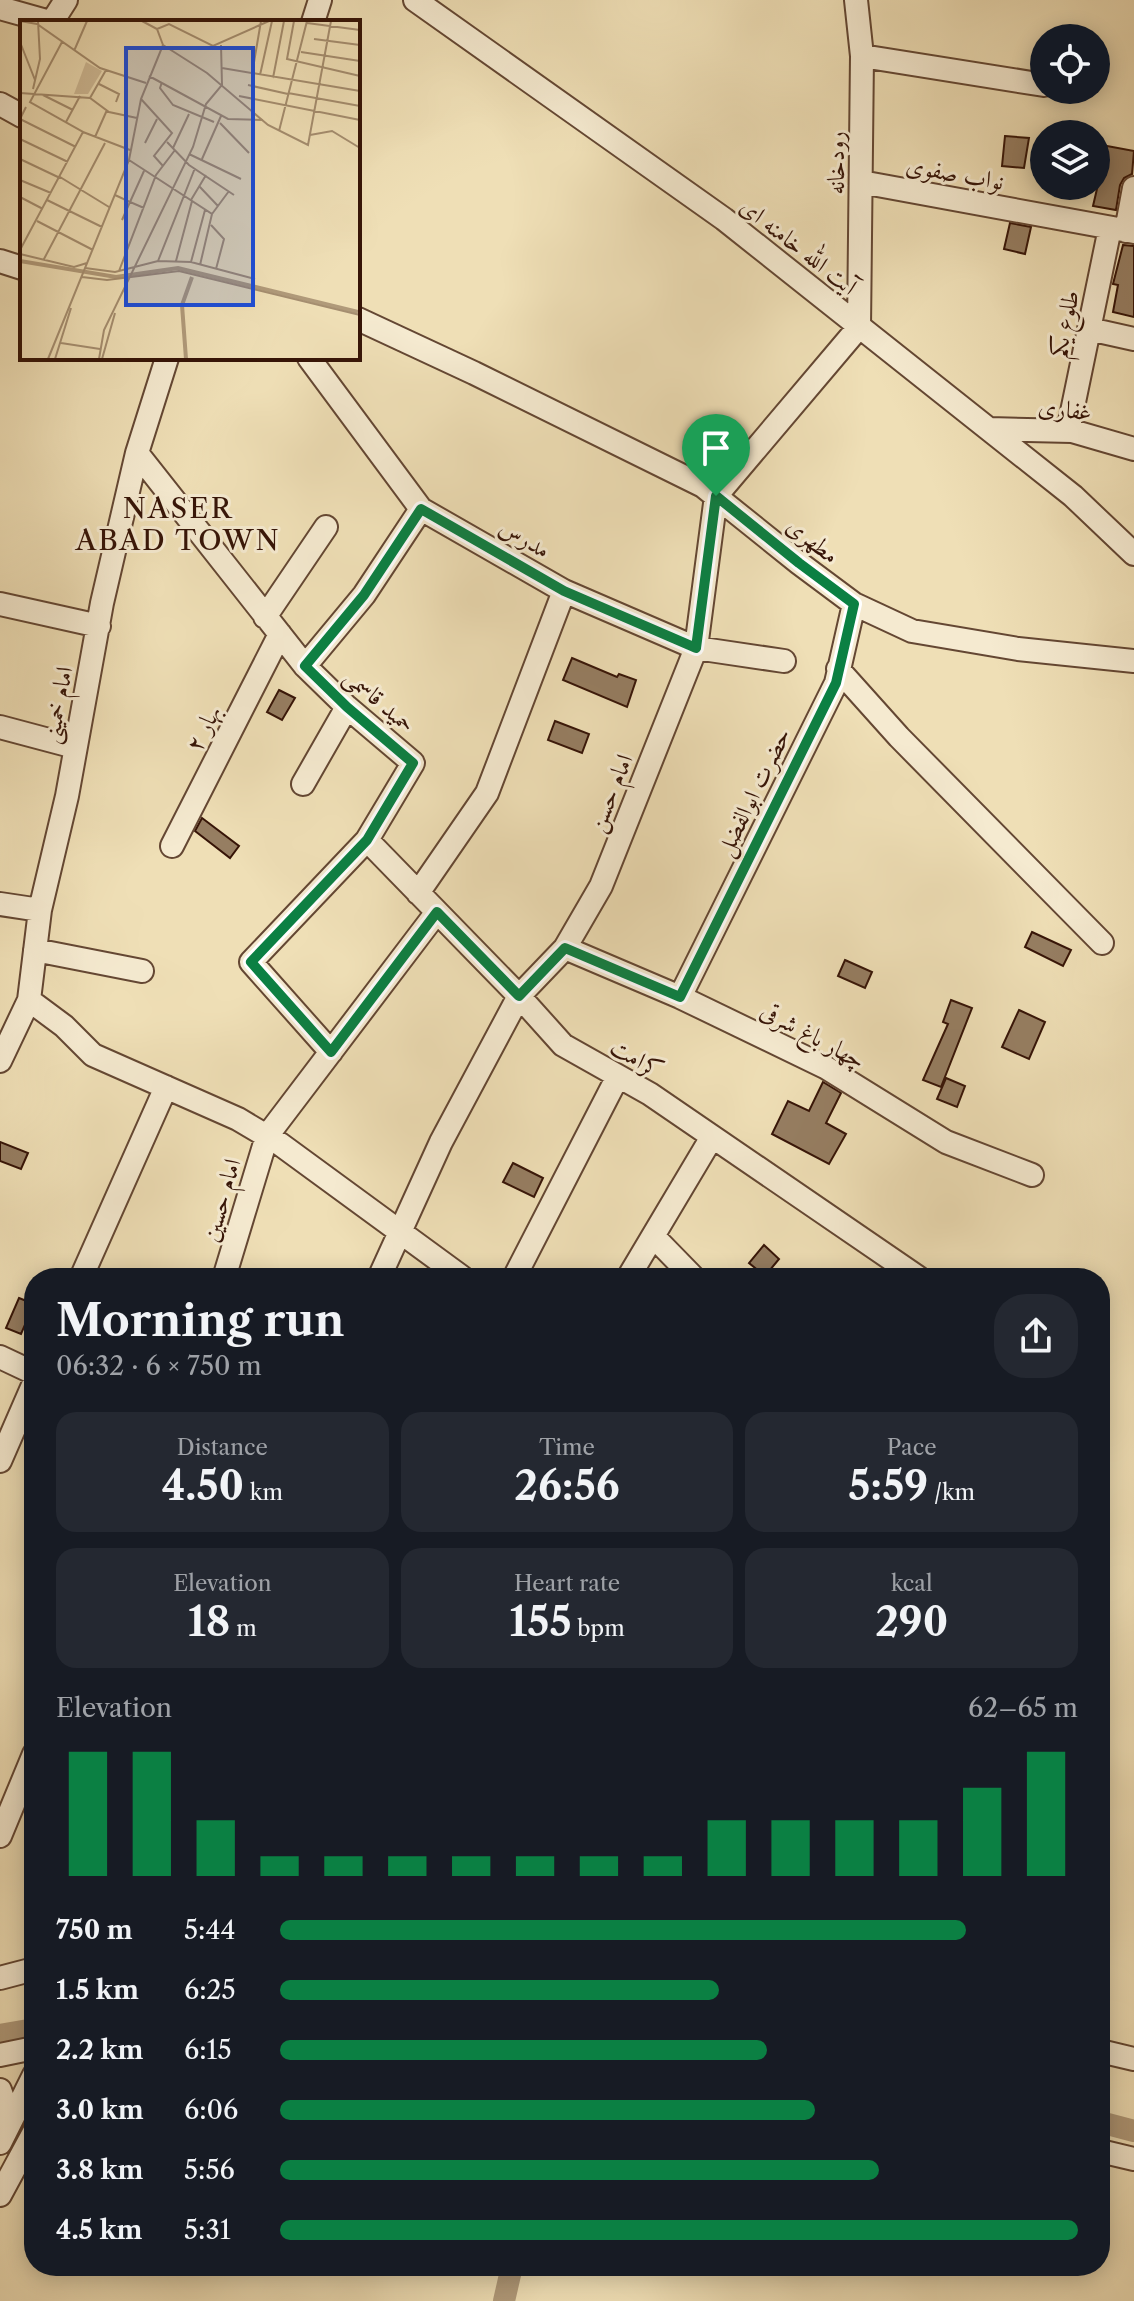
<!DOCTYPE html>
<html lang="en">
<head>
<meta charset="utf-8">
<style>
	:root { --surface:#171b24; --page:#242831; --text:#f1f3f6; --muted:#9ea1a6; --accent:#0b8043 }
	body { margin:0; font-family:"Libre Caslon Text",Amiri,serif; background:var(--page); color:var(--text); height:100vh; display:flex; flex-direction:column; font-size:30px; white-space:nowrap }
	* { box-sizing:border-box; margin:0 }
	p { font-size:26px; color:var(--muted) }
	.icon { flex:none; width:44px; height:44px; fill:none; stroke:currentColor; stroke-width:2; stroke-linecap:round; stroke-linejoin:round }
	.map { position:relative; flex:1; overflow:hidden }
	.side { position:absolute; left:24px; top:1268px; width:1086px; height:1008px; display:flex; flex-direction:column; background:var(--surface); border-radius:32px; box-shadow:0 4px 20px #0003 }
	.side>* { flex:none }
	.buttons { position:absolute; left:1030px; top:24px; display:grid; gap:16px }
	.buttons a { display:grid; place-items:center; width:80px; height:80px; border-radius:50%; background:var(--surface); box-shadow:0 4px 20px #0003; font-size:40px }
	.pin { position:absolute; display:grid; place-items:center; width:68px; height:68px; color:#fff; margin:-82px -34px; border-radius:50% 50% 50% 0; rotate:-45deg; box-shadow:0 0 8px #0007 }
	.pin .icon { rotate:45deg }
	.round { display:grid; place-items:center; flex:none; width:84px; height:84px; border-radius:32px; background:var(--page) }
	.summary { display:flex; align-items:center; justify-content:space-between; height:136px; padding:0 32px }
	h1 { font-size:44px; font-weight:700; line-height:60px }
	.stats { display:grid; grid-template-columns:repeat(3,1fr); gap:12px; height:136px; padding:8px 32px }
	.stats div { display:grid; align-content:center; border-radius:20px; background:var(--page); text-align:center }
	.stats b { font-size:40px; font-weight:700 }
	.stats small { font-size:22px; font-weight:400 }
	.stats p { font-size:22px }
	.chart { height:224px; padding:16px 32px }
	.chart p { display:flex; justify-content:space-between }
	.chart svg { width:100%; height:144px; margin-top:8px; stroke:var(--accent); stroke-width:6 }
	ul { padding:0 32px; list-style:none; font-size:26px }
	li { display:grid; grid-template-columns:128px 96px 1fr; align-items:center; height:60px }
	li i { height:20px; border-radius:10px; background:var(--accent) }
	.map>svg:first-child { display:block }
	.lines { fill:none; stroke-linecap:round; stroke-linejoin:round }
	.canal { stroke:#b09a7a; stroke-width:22 }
	.building { fill:#967e62; stroke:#361407; stroke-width:2 }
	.minor-casing { stroke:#644733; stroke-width:26 }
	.minor { stroke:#f5ead0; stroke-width:22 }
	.route-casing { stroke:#fff; stroke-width:16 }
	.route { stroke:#0b8043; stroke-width:10 }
	.labels { text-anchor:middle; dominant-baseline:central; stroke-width:6; stroke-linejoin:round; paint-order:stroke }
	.street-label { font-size:24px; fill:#361407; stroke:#f5ead0 }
	.quarter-label { font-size:28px; letter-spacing:2px; fill:#361407; stroke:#f5ead0 }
	.inset-river { fill:none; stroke:#b09a7a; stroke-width:4 }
	.inset-road { fill:none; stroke:#a58e70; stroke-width:2 }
	.view { fill:#1d4ed8; fill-opacity:0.15; stroke:#1d4ed8; stroke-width:4 }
	.inset-edge { fill:none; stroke:#361407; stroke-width:4 }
</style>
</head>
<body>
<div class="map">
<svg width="1134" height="2301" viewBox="0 0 1134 2301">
	<rect width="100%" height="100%" fill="#efdfb6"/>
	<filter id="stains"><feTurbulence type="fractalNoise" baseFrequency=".0025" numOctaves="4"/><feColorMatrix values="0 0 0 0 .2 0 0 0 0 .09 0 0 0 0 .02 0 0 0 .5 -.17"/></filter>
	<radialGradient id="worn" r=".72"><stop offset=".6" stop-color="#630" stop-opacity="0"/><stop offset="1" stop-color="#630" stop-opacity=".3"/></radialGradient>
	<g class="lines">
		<!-- canal -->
		<path class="canal" d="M0,2035L34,2029
			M1100,2122L1134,2131
			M504,2301L512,2266"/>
	</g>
	<!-- building -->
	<path class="building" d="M1005,136L1029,138L1024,168L1002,166Z
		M1107,146L1134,151L1132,174L1124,178L1120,185L1116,210L1093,206Z
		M1010,223L1031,227L1025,254L1004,249Z
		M1123,245L1134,246V317L1113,312L1118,285L1113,284Z
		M572,658L617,677L619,674L636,680L627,707L563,680Z
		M279,690L295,698L282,720L267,712Z
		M555,721L589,734L582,753L548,740Z
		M202,818L239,846L230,858L195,831Z
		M1032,932L1071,950L1063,966L1025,947Z
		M845,960L872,972L865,988L838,976Z
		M951,1000L972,1008L941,1087L923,1080L948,1024L943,1022Z
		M1019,1010L1045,1022L1029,1059L1002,1047Z
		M946,1078L965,1086L957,1107L937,1099Z
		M823,1082L841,1093L826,1123L846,1134L829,1164L772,1134L788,1101L809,1111Z
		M0,1142L28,1153L21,1169L0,1161Z
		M513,1163L543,1178L534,1197L503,1182Z
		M764,1245L779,1259L765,1276L749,1263Z
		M19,1298L34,1304L21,1334L6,1328Z"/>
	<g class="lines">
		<defs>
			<path id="minor" d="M415,0L724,219L1073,496L1134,554
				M0,8L50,22
				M52,22L66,0
				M313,22L320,0
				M862,56L1044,85
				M0,104L22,116
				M861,182L1134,232
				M1126,231L1134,188
				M0,261L22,268
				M358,319L474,373L703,486L799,563L854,604L912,631L1018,649L1134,661
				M1089,329L1134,339
				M309,358L421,509L564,591L696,648L784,661
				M989,429L1072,431L1134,449
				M1068,431L1110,228
				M137,453L305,666L347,707L413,763L367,840L251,962L331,1052
				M0,604L99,626
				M265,617L326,527
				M305,666L364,595L421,509
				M838,669L899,737L1102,943
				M0,727L75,747
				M303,784L347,707
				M367,840L519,996L563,1045L650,1094L919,1278
				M172,846L280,634
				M418,893L487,793L564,591
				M0,904L40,910
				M565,948L680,997L825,1067L946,1142L1032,1175
				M35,950L142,971
				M680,997L836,683L854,604
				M29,1000L64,1026L93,1055L238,1119L280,1144L463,1278
				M0,1061L29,1000L40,910L67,796L102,603L137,453L167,358
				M653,1236L694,1278
				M81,1278L166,1087
				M224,1278L267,1136L437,912
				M379,1278L441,1142L519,996L565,948L601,886L696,648L716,496L859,327L862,56L856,0
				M514,1278L618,1076
				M628,1278L712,1137
				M0,1357L34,1373
				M0,1461L34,1383
				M0,1836L34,1754
				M0,1978L34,1969
				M1100,2051L1134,2059
				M0,2055L34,2048
				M0,2090L11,2121
				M0,2143L34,2075
				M1100,2151L1134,2159
				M0,2195L34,2132"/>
		</defs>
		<!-- minor casing -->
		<use href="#minor" class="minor-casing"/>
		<!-- minor -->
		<use href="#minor" class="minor"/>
	</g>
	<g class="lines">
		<defs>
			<path id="route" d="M716,496L799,563L854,604L836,683L680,997L565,948L519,996L437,912L331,1052L251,962L367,840L413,763L347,707L305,666L364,595L421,509L564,591L696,648Z"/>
		</defs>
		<!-- route casing -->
		<use href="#route" class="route-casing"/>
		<!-- route -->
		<use href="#route" class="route"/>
	</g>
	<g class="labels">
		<!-- street labels -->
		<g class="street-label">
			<text transform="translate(835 163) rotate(-90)">رودخانه</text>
			<text transform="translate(955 173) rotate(10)">نواب صفوی</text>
			<text transform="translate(799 246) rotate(38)">آیت الله خامنه ای</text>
			<text transform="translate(1064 324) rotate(-78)">طلوع یکم</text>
			<text transform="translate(1065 409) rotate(7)">غفاری</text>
			<text transform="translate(525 538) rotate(30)">مدرس</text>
			<text transform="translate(813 540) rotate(38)">مطهری</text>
			<text transform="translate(380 700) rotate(41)">حمید قاسمی</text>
			<text transform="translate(57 705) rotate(-79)">امام خمینی</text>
			<text transform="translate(203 728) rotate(-63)">بهار ۲</text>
			<text transform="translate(753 792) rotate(-64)">حضرت ابوالفضل</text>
			<text transform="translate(610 793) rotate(-68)">امام حسن</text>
			<text transform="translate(813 1035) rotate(28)">چهار باغ شرقی</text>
			<text transform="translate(637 1058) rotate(30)">کرامت</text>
			<text transform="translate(221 1200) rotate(-74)">امام حسین</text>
		</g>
		<!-- quarter labels -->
		<g class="quarter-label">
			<text x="178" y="508">NASER<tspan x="178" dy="32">ABAD TOWN</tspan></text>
		</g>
	</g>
	<!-- overview -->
	<g transform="translate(20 20)">
		<rect width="340" height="340" fill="#efdfb6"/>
		<path d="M66,42L82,51L68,74H54Z" fill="#d0bc98"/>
		<path class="inset-river" d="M0,241L96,257L158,248L338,292M166,339L162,285L172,257"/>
		<path class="inset-road" d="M0,1L17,4L80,48L126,63M122,1L137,9L143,25M274,1L267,39L340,56M287,3L340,10M137,9L149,4L193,26L249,1M294,19L340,25M0,22L15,60M143,25L187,53L248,105L288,125L311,1M54,31L67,1M281,32L340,41M202,48L340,71M232,54L241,1M240,55L252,1M129,56L208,99L243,100M253,58L264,1M142,62L140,68L153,85L194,102M79,64L99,74L96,82M228,65L268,74M13,69L20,39L18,1M0,73L70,78L89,92L117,98M268,73L340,86M23,75L53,90M219,76L340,100M70,78L86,50M121,79L152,113L134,136L143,146M6,87L0,99L56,127M46,102L60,76M200,103L229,133M259,111L287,1M63,112L110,130M290,115L312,111L340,128M75,117L87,90M0,119L48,142M147,122L169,145L214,175M125,123L137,99M153,128L169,94M169,134L221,159M0,139L40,158M182,139L201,96M109,140L192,194L180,245M124,151L110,182L124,188M40,157L89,187M0,160L31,173M179,166L198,186M95,175L110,182L102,200M0,177L23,189M27,180L82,207M171,180L186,155M192,194L209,171M17,201L73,230M191,205L204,219L196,249M0,230L63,112L10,82L42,22M0,234L54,247L67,243M24,239L85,123M138,241L175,148M156,241L172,181M171,242L185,190M65,248L95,252L138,241L171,242L235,259M99,251L136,155L155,130M62,257L87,260L159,251L340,295M41,323L80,329M28,339L109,140L121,79L143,25M35,339L51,288M79,339L84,310L173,127L186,84L202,65L201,25M82,339L95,293"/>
		<path class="view" d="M106,28H233V285H106Z"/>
		<rect width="340" height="340" class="inset-edge"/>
	</g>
	<rect width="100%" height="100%" filter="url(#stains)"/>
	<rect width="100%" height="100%" fill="url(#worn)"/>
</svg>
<div class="buttons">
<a><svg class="icon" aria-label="locate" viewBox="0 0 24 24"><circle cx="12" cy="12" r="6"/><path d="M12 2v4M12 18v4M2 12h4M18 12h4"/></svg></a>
<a><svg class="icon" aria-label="layers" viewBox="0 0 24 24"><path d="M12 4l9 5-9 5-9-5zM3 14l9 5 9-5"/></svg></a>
</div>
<div class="pin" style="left:716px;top:496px;background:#1e9e55"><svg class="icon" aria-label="arrive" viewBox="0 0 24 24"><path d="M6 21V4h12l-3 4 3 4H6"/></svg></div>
<section class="side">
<div class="summary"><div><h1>Morning run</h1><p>06:32 · 6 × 750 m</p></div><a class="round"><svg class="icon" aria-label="share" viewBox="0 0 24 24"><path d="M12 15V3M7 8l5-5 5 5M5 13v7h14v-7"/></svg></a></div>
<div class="stats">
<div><p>Distance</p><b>4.50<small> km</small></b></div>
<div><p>Time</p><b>26:56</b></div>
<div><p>Pace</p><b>5:59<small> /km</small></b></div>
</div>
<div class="stats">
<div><p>Elevation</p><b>18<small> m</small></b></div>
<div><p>Heart rate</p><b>155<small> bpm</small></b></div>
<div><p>kcal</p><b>290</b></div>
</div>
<div class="chart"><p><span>Elevation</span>62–65 m</p>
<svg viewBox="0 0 160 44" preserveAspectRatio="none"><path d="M5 44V6M15 44V6M25 44V27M35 44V38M45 44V38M55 44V38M65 44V38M75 44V38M85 44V38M95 44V38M105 44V27M115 44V27M125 44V27M135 44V27M145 44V17M155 44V6"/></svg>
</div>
<ul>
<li><b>750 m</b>5:44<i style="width:86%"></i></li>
<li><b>1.5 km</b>6:25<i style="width:55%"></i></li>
<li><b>2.2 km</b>6:15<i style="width:61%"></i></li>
<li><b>3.0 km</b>6:06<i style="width:67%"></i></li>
<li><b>3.8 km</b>5:56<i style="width:75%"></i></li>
<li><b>4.5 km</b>5:31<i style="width:100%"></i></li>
</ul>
</section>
</div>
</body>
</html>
